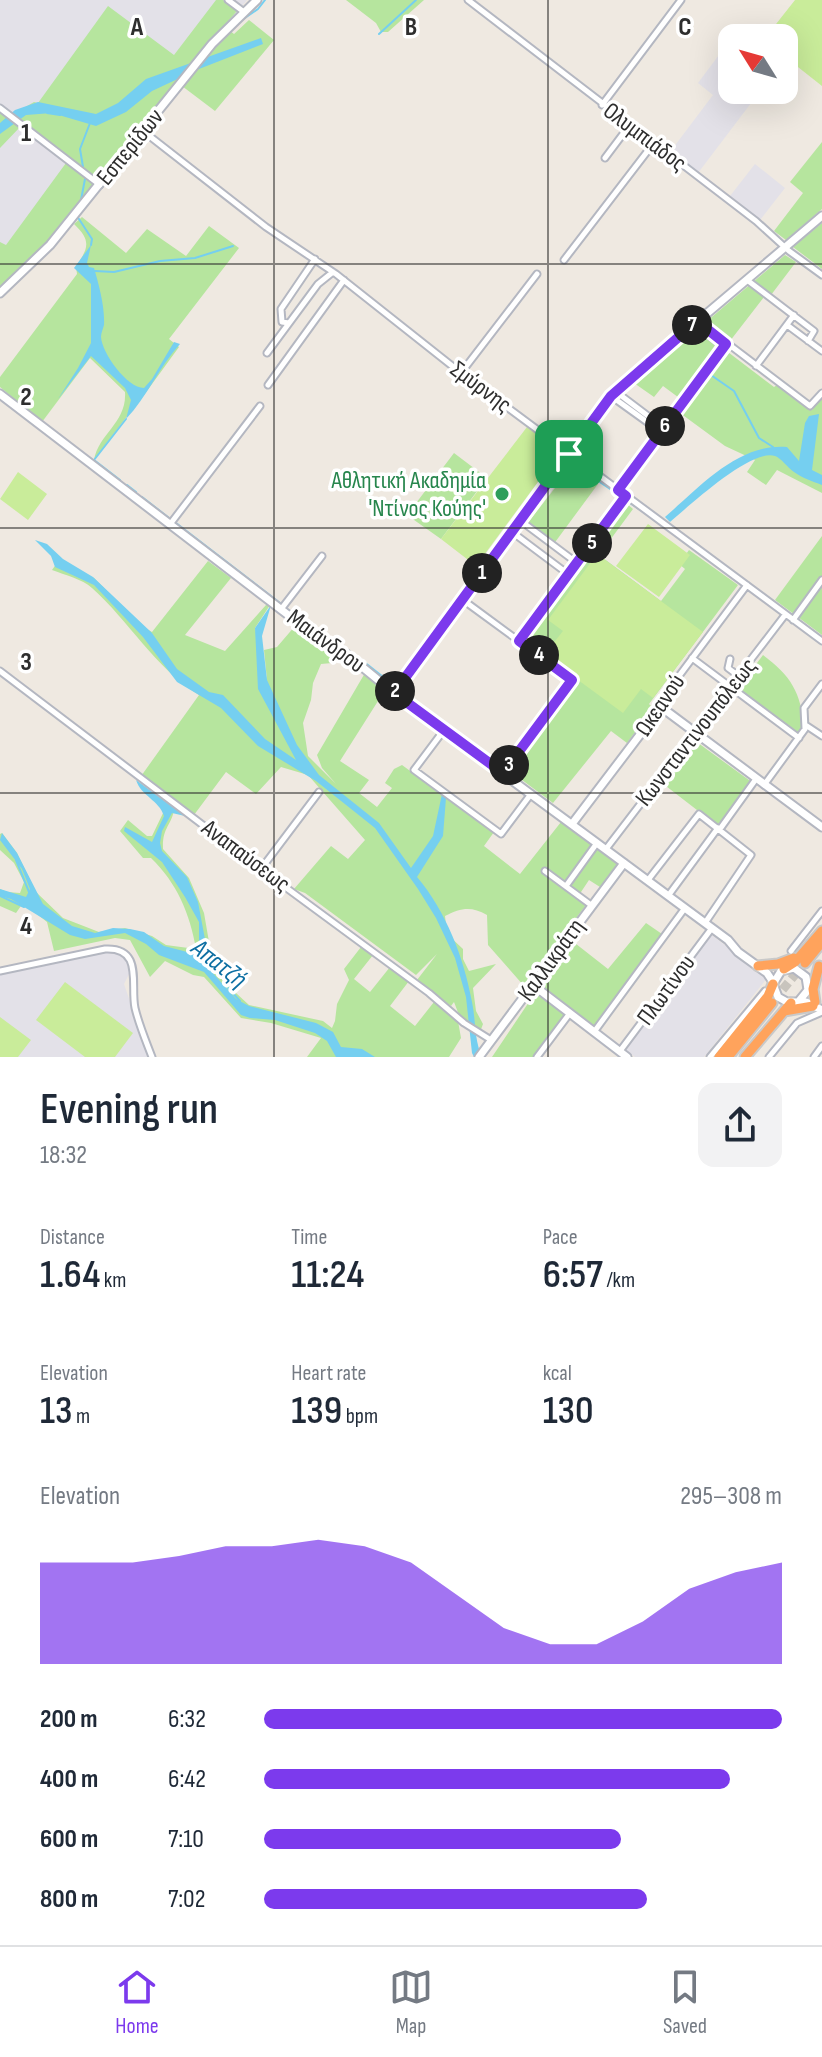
<!DOCTYPE html>
<html lang="en">
<head>
<meta charset="utf-8">
<style>
	:root { --surface:#fff; --page:#f2f2f3; --text:#1f2937; --muted:#747a83; --line:#e0e1e3; --accent:#7c3aed }
	body { margin:0; font-family:"Sofia Sans Condensed",sans-serif; background:var(--page); color:var(--text); height:100vh; display:flex; flex-direction:column; font-size:30px; white-space:nowrap }
	* { box-sizing:border-box; margin:0 }
	p { font-size:26px; color:var(--muted) }
	.icon { flex:none; width:44px; height:44px; fill:none; stroke:currentColor; stroke-width:2; stroke-linecap:round; stroke-linejoin:round }
	.map { position:relative; height:1057px; overflow:hidden }
	.sheet { display:flex; flex-direction:column; background:var(--surface); flex:1 }
	.sheet>* { flex:none }
	.needle { width:52px; rotate:307deg }
	.fabs { position:absolute; left:718px; top:24px; display:grid; gap:16px }
	.fabs a { display:grid; place-items:center; width:80px; height:80px; border-radius:16px; background:var(--surface); box-shadow:0 8px 32px #0002; font-size:40px }
	.pin { position:absolute; display:grid; place-items:center; width:68px; height:68px; color:#fff; margin:-34px; border-radius:16px; box-shadow:0 4px 12px #0006 }
	.km { position:absolute; width:40px; height:40px; margin:-20px; border-radius:50%; background:#222; color:#fff; font-size:22px; line-height:40px; text-align:center }
	.round { display:grid; place-items:center; flex:none; width:84px; height:84px; border-radius:16px; background:var(--page) }
	.headline { display:flex; align-items:center; justify-content:space-between; height:136px; padding:0 40px }
	h1 { font-size:44px; font-weight:600; line-height:60px }
	.figures { display:grid; grid-template-columns:repeat(3,1fr); gap:12px; height:136px; padding:8px 40px }
	.figures div { display:grid; align-content:center }
	.figures b { font-size:40px; font-weight:600 }
	.figures small { font-size:22px; font-weight:400 }
	.figures p { font-size:22px }
	.chart { height:224px; padding:16px 40px }
	.chart p { display:flex; justify-content:space-between }
	.chart svg { width:100%; height:144px; margin-top:8px; fill:var(--accent); opacity:.7 }
	ul { padding:0 40px; list-style:none; font-size:26px }
	li { display:grid; grid-template-columns:128px 96px 1fr; align-items:center; height:60px }
	li i { height:20px; border-radius:10px; background:var(--accent) }
	.menu { display:flex; justify-content:space-around; align-items:center; height:112px; border-top:2px solid var(--line); background:var(--surface); font-size:22px; color:var(--muted) }
	.menu a { display:grid; justify-items:center; gap:4px }
	.menu .current { color:var(--accent) }
	.map>svg:first-child { display:block }
	.industrial { fill:#e3e1e8 }
	.green { fill:#b6e59e }
	.pitch { fill:#c9ec9a }
	.water { fill:#75cff0 }
	.lines { fill:none; stroke-linecap:round; stroke-linejoin:round }
	.stream { stroke:#75cff0; stroke-width:2 }
	.highway-tunnel { stroke:#c8c4bd; stroke-width:9; stroke-dasharray:9 4.5; stroke-linecap:butt }
	.street-casing { stroke:#b4b7c1; stroke-width:9 }
	.secondary-casing { stroke:#b4b7c1; stroke-width:11 }
	.highway-casing { stroke:#c9c9c9; stroke-width:13 }
	.street { stroke:#fff; stroke-width:5 }
	.secondary { stroke:#fff; stroke-width:7 }
	.highway { stroke:#ffa35c; stroke-width:9 }
	.route-casing { stroke:#fff; stroke-width:16 }
	.route { stroke:#7c3aed; stroke-width:10 }
	.grid { fill:none; stroke:#2e2e2e; stroke-width:2; stroke-opacity:0.55 }
	.leisure-dot { fill:#2e9e5b; stroke:#fff; stroke-width:3 }
	.labels { text-anchor:middle; dominant-baseline:central; stroke-width:7; stroke-linejoin:round; paint-order:stroke }
	.street-label { font-size:24px; fill:#2e2e2e; stroke:#fff }
	.leisure-label { font-size:24px; fill:#27864d; stroke:#fff; text-anchor:end }
	.water-label { font-size:26px; font-style:italic; fill:#0d6fa3; stroke:#fff }
	.grid-label { font-size:26px; text-anchor:middle; font-weight:bold; fill:#2e2e2e; stroke:#fff; stroke-width:7; stroke-linejoin:round; paint-order:stroke }
</style>
</head>
<body>
<div class="map">
<svg width="822" height="1057" viewBox="0 0 822 1057">
	<rect width="100%" height="100%" fill="#efe9e1"/>
	<!-- industrial -->
	<path class="industrial" d="M0,0H247L97,182L0,290Z
		M742,24L764,38H732V90H761L698,173L670,152L713,95L698,83Z
		M755,164L785,188L760,220L730,196Z
		M710,934L768,977L704,1057H635L625,1049Z
		M107,951L121,954L129,964L130,972L124,984L149,1057H0V974Z"/>
	<!-- green -->
	<path class="green" d="M216,0H223L237,11L209,43L229,30L234,34L249,20L274,40L215,111L182,86L98,181L21,126L0,148V109L10,116L34,102L38,103L108,6L174,55Z
		M346,0H424L388,32H381L376,23Z
		M822,142V209L786,240L774,231L803,193L790,182Z
		M66,163L95,185L48,244L0,289V242L6,245Z
		M82,217L126,253L147,229L186,256L209,226L239,248L169,339L179,347L144,395L137,391V403L94,460C99,433 127,423 125,392L90,358L42,422L0,387V377L77,274L76,266C89,248 91,240 74,224Z
		M822,223V269L793,247Z
		M785,255L796,262L771,295L767,293L730,341L726,339L720,346L774,387L777,385L812,410L822,397V493L777,470L766,485L747,472L755,460L725,446L680,413L686,403L663,386L654,397L634,383Z
		M454,453L487,478L441,539L407,515Z
		M573,465L598,484L553,545L526,525Z
		M626,503L633,509L599,555L661,601L685,569L679,564L689,550L738,585L649,704L653,708L627,743L611,731L553,803L510,771L581,675L563,641L550,659L522,639L623,504Z
		M822,536V635L775,600Z
		M208,561L231,578L185,635L225,651L266,605H270L255,628L267,680L264,650L277,647L295,626L325,650L344,661L337,658L332,663L321,664L313,683L311,700L303,723L308,756L336,784L322,768L317,755L365,673L385,690L340,761L369,780L359,793L377,807L392,788L385,783L394,769L402,765L494,832L484,846L520,874L561,822L617,864L600,887L589,880L577,898L586,905L524,986L488,945L487,915C471,906 461,908 445,916L447,934L463,949V959L469,971L496,964L473,988L476,1011L483,1024L480,1032L459,1015L454,1002L451,1006L417,980L437,954L416,975L305,893L294,889L331,846L348,859L365,840L308,775L281,767L256,794L226,772L191,819L139,779L199,695C154,667 130,622 92,588C82,579 65,575 52,570L57,563L94,578L142,626L152,632Z
		M763,655C791,676 801,692 804,728L797,736L736,691Z
		M694,740L753,783L719,827L662,783Z
		M165,809L174,810C171,826 162,828 163,849L189,878L204,913L213,965L223,981L249,1005L323,1021L332,1028L335,1021L337,1004L349,980L344,969L361,947L373,955L354,979L370,992L390,967L409,981L390,1006L415,1026L434,1002L458,1021L461,1038L449,1057H307L321,1038L271,1023L241,1018L204,977L193,975L165,961L150,977L130,940L115,938L54,951L47,922L23,903L16,913L0,906V889L7,892L20,893L24,882L14,863L0,850V834L2,833L17,853L36,892L63,918L99,932L125,928L152,936L166,945L196,949C190,914 177,883 151,858H143L120,831L128,820L147,836H152Z
		M646,923L662,934L593,1027L538,986L571,940L608,969Z
		M535,993L569,1018L541,1057H492Z"/>
	<!-- pitch -->
	<path class="pitch" d="M795,0H822V86L784,56V38H765Z
		M527,427L560,452L476,566L441,539Z
		M18,472L47,494L28,520L0,499Z
		M648,524L690,555L659,597L616,566Z
		M597,554L703,632L653,698L641,689L623,713L544,655L563,631L548,620Z
		M65,982L133,1033L115,1057H85L36,1020Z
		M0,1017L31,1040L18,1057H0Z"/>
	<!-- water -->
	<path class="water" d="M261,38L263,44L199,69L152,91L126,112L96,126L52,113L26,115L0,134V123L15,110L38,102L96,114L118,103L146,79Z
		M91,245L87,263L89,267L94,268C99,285 105,307 104,325C103,329 101,333 101,337C102,353 127,388 144,388L152,379L174,342L180,344C159,367 147,397 126,419L131,400L125,388L91,356L58,399L78,368L91,343V284L74,268Z
		M819,414L812,470L822,475V485C812,481 802,478 794,472C787,467 781,458 775,456C751,448 688,507 670,522L665,517C700,487 738,443 787,447L799,461L805,423L809,416Z
		M35,540L47,544L63,559L93,577L152,633L177,669L209,692L223,695L265,739L296,760L258,689L255,628L271,605L262,636L267,680L297,745L319,775L379,823L411,868L433,836L442,794L446,798L443,836L417,877C446,911 464,958 472,1002C476,1021 474,1039 482,1057H474L472,1053L466,997L455,958L436,918L418,889L375,828L316,781L258,746L221,708L177,682L143,637L94,585L55,567L51,556Z
		M136,780L185,816L172,813L162,831L160,843L162,851L187,877L198,902L211,971L236,999L249,1006L316,1023L333,1032L341,1047L362,1049L375,1057H336L327,1041L315,1033L275,1020L250,1018L241,1015L204,972L159,955L146,944L125,933L85,939L70,935L11,899L0,896V889L26,897L30,889L22,869L0,840L2,833L17,853L43,904L72,926L95,933L113,928L130,929L144,932L164,946L195,954L199,948V922L185,897L162,862L124,831L125,827L152,842L164,816C159,800 141,796 136,780Z"/>
	<g class="lines">
		<!-- stream -->
		<path class="stream" d="M239,22L258,9L265,0
			M379,34L416,0
			M47,113L60,115
			M83,167L80,149L90,123
			M81,200L85,179
			M77,216L92,239L91,245
			M95,271L114,272L160,261L195,258L233,246
			M708,373L734,391L759,438L773,447
			M573,464L622,497
			M120,480L94,460L126,419
			M127,485L136,492
			M142,497L169,518
			M627,501L651,517
			M176,523L280,603
			M287,609L368,665L392,684
			M16,860L29,892
			M0,896L24,907
			M228,988L240,1001"/>
		<!-- highway-tunnel -->
		<path class="highway-tunnel" d="M774,1000L803,965"/>
		<defs>
			<path id="street" d="M228,0L244,12
				M468,0L756,221L789,251L822,275
				M602,105L681,0
				M0,108L100,185
				M143,131L266,227L336,274L461,373L822,641
				M605,158L629,126
				M564,260L653,144
				M747,280L814,331L808,341
				M698,321L810,406L822,393
				M289,323L282,322L281,309L315,259
				M694,324L719,343L725,344
				M787,325L822,351
				M267,353L318,284L333,272
				M756,366L794,315
				M461,373L537,274
				M268,385L344,280
				M615,391L664,428
				M611,396L661,432
				M618,490L726,344
				M521,521L577,563
				M171,523L260,406
				M512,532L568,574
				M463,600L572,680L503,773
				M282,608L322,556
				M793,620L822,580
				M519,641L626,496
				M692,658L799,738
				M730,659L728,668L740,677
				M0,671L258,867L429,993L464,1023L491,1040
				M661,707V700L747,585
				M807,726L822,736
				M444,730L414,770L501,834L531,794
				M764,785L805,729L804,708L822,684
				M720,829L756,779
				M606,849L785,615
				M261,869L319,792
				M545,871L591,905
				M648,880L699,814L751,855L705,923
				M566,886L597,843
				M668,896L718,828
				M791,951L822,911
				M0,971L105,949C144,947 130,985 135,1008C139,1025 146,1041 152,1057
				M594,1032L685,908
				M620,1051L712,928
				M537,1057L570,1013
				M710,1057L765,991
				M769,1057L797,1023L822,1012
				M814,1057L822,1046"/>
			<path id="secondary" d="M0,293L50,245L212,44L257,0
				M0,394L300,624L344,652L394,693L728,940L738,952L767,973L773,982
				M394,693L613,393L822,216
				M572,824L661,707L822,827
				M533,985L627,1057
				M799,1001L808,990L806,977L794,968L781,971L773,984L778,997L787,1002H806L822,1010
				M479,1057L624,863"/>
			<path id="highway" d="M805,963L822,942
				M758,966L778,964L794,958
				M784,969L795,962L822,931
				M815,1002L813,989L819,966
				M784,1011L813,1006
				M719,1057L768,996L773,984
				M728,1057L772,1003
				M745,1057L791,1003"/>
		</defs>
		<!-- street casing -->
		<use href="#street" class="street-casing"/>
		<!-- secondary casing -->
		<use href="#secondary" class="secondary-casing"/>
		<!-- highway casing -->
		<use href="#highway" class="highway-casing"/>
		<!-- street -->
		<use href="#street" class="street"/>
		<!-- secondary -->
		<use href="#secondary" class="secondary"/>
		<!-- highway -->
		<use href="#highway" class="highway"/>
	</g>
	<g class="lines">
		<defs>
			<path id="route" d="M697,321L726,344L618,490L626,496L519,641L572,680L503,773L394,693L611,396Z"/>
		</defs>
		<!-- route casing -->
		<use href="#route" class="route-casing"/>
		<!-- route -->
		<use href="#route" class="route"/>
	</g>
	<!-- grid -->
	<path class="grid" d="M274,0V1057M548,0V1057M0,264H822M0,528H822M0,793H822"/>
	<!-- markers -->
	<circle class="leisure-dot" cx="502" cy="494" r="8"/>
	<g class="labels">
		<!-- street labels -->
		<g class="street-label">
			<text transform="translate(645 137) rotate(37)">Ολυμπιάδος</text>
			<text transform="translate(130 147) rotate(-51)">Εσπερίδων</text>
			<text transform="translate(481 387) rotate(37)">Σμύρνης</text>
			<text transform="translate(326 641) rotate(36)">Μαιάνδρου</text>
			<text transform="translate(660 705) rotate(-56)">Ωκεανού</text>
			<text transform="translate(696 732) rotate(-52)">Κωνσταντινουπόλεως</text>
			<text transform="translate(246 856) rotate(37)">Αναπαύσεως</text>
			<text transform="translate(551 960) rotate(-54)">Καλλικράτη</text>
			<text transform="translate(666 990) rotate(-54)">Πλωτίνου</text>
		</g>
		<!-- leisure labels -->
		<g class="leisure-label">
			<text x="486" y="480">Αθλητική Ακαδημία<tspan x="486" dy="28">'Ντίνος Κούης'</tspan></text>
		</g>
		<!-- water labels -->
		<g class="water-label">
			<text transform="translate(219 964) rotate(38)">Απατζή</text>
		</g>
	</g>
	<g class="grid-label">
		<text x="137" y="35">A</text>
		<text x="411" y="35">B</text>
		<text x="685" y="35">C</text>
		<text x="26" y="141">1</text>
		<text x="26" y="405">2</text>
		<text x="26" y="670">3</text>
		<text x="26" y="934">4</text>
	</g>
</svg>
<div class="fabs">
<a><svg class="needle" viewBox="-14 -14 28 28"><path d="M0-13l5 13h-10z" fill="#e53935"/><path d="M0 13l5-13h-10z" fill="#747a83"/></svg></a>
</div>
<div class="pin" style="left:569px;top:454px;background:#1e9e55"><svg class="icon" aria-label="arrive" viewBox="0 0 24 24"><path d="M6 21V4h12l-3 4 3 4H6"/></svg></div>
<b class="km" style="left:482px;top:573px">1</b>
<b class="km" style="left:395px;top:691px">2</b>
<b class="km" style="left:509px;top:765px">3</b>
<b class="km" style="left:539px;top:655px">4</b>
<b class="km" style="left:592px;top:543px">5</b>
<b class="km" style="left:665px;top:426px">6</b>
<b class="km" style="left:692px;top:325px">7</b>
</div>
<section class="sheet">
<div class="headline"><div><h1>Evening run</h1><p>18:32</p></div><a class="round"><svg class="icon" aria-label="share" viewBox="0 0 24 24"><path d="M12 15V3M7 8l5-5 5 5M5 13v7h14v-7"/></svg></a></div>
<div class="figures">
<div><p>Distance</p><b>1.64<small> km</small></b></div>
<div><p>Time</p><b>11:24</b></div>
<div><p>Pace</p><b>6:57<small> /km</small></b></div>
</div>
<div class="figures">
<div><p>Elevation</p><b>13<small> m</small></b></div>
<div><p>Heart rate</p><b>139<small> bpm</small></b></div>
<div><p>kcal</p><b>130</b></div>
</div>
<div class="chart"><p><span>Elevation</span>295–308 m</p>
<svg viewBox="0 0 160 44" preserveAspectRatio="none"><path d="M0 44V13L10 13L20 13L30 11L40 8L50 8L60 6L70 8L80 13L90 23L100 33L110 38L120 38L130 31L140 21L150 16L160 13V44z"/></svg>
</div>
<ul>
<li><b>200 m</b>6:32<i style="width:100%"></i></li>
<li><b>400 m</b>6:42<i style="width:90%"></i></li>
<li><b>600 m</b>7:10<i style="width:69%"></i></li>
<li><b>800 m</b>7:02<i style="width:74%"></i></li>
</ul>
</section>
<nav class="menu">
<a class="current"><svg class="icon" aria-label="home" viewBox="0 0 24 24"><path d="M3 11l9-7 9 7M6 9v11h12V9"/></svg>Home</a>
<a><svg class="icon" aria-label="map" viewBox="0 0 24 24"><path d="M3 6l6-2 6 2 6-2v14l-6 2-6-2-6 2zM9 4v14M15 6v14"/></svg>Map</a>
<a><svg class="icon" aria-label="saved" viewBox="0 0 24 24"><path d="M7 4h10v16l-5-4-5 4z"/></svg>Saved</a>
</nav>
</body>
</html>
